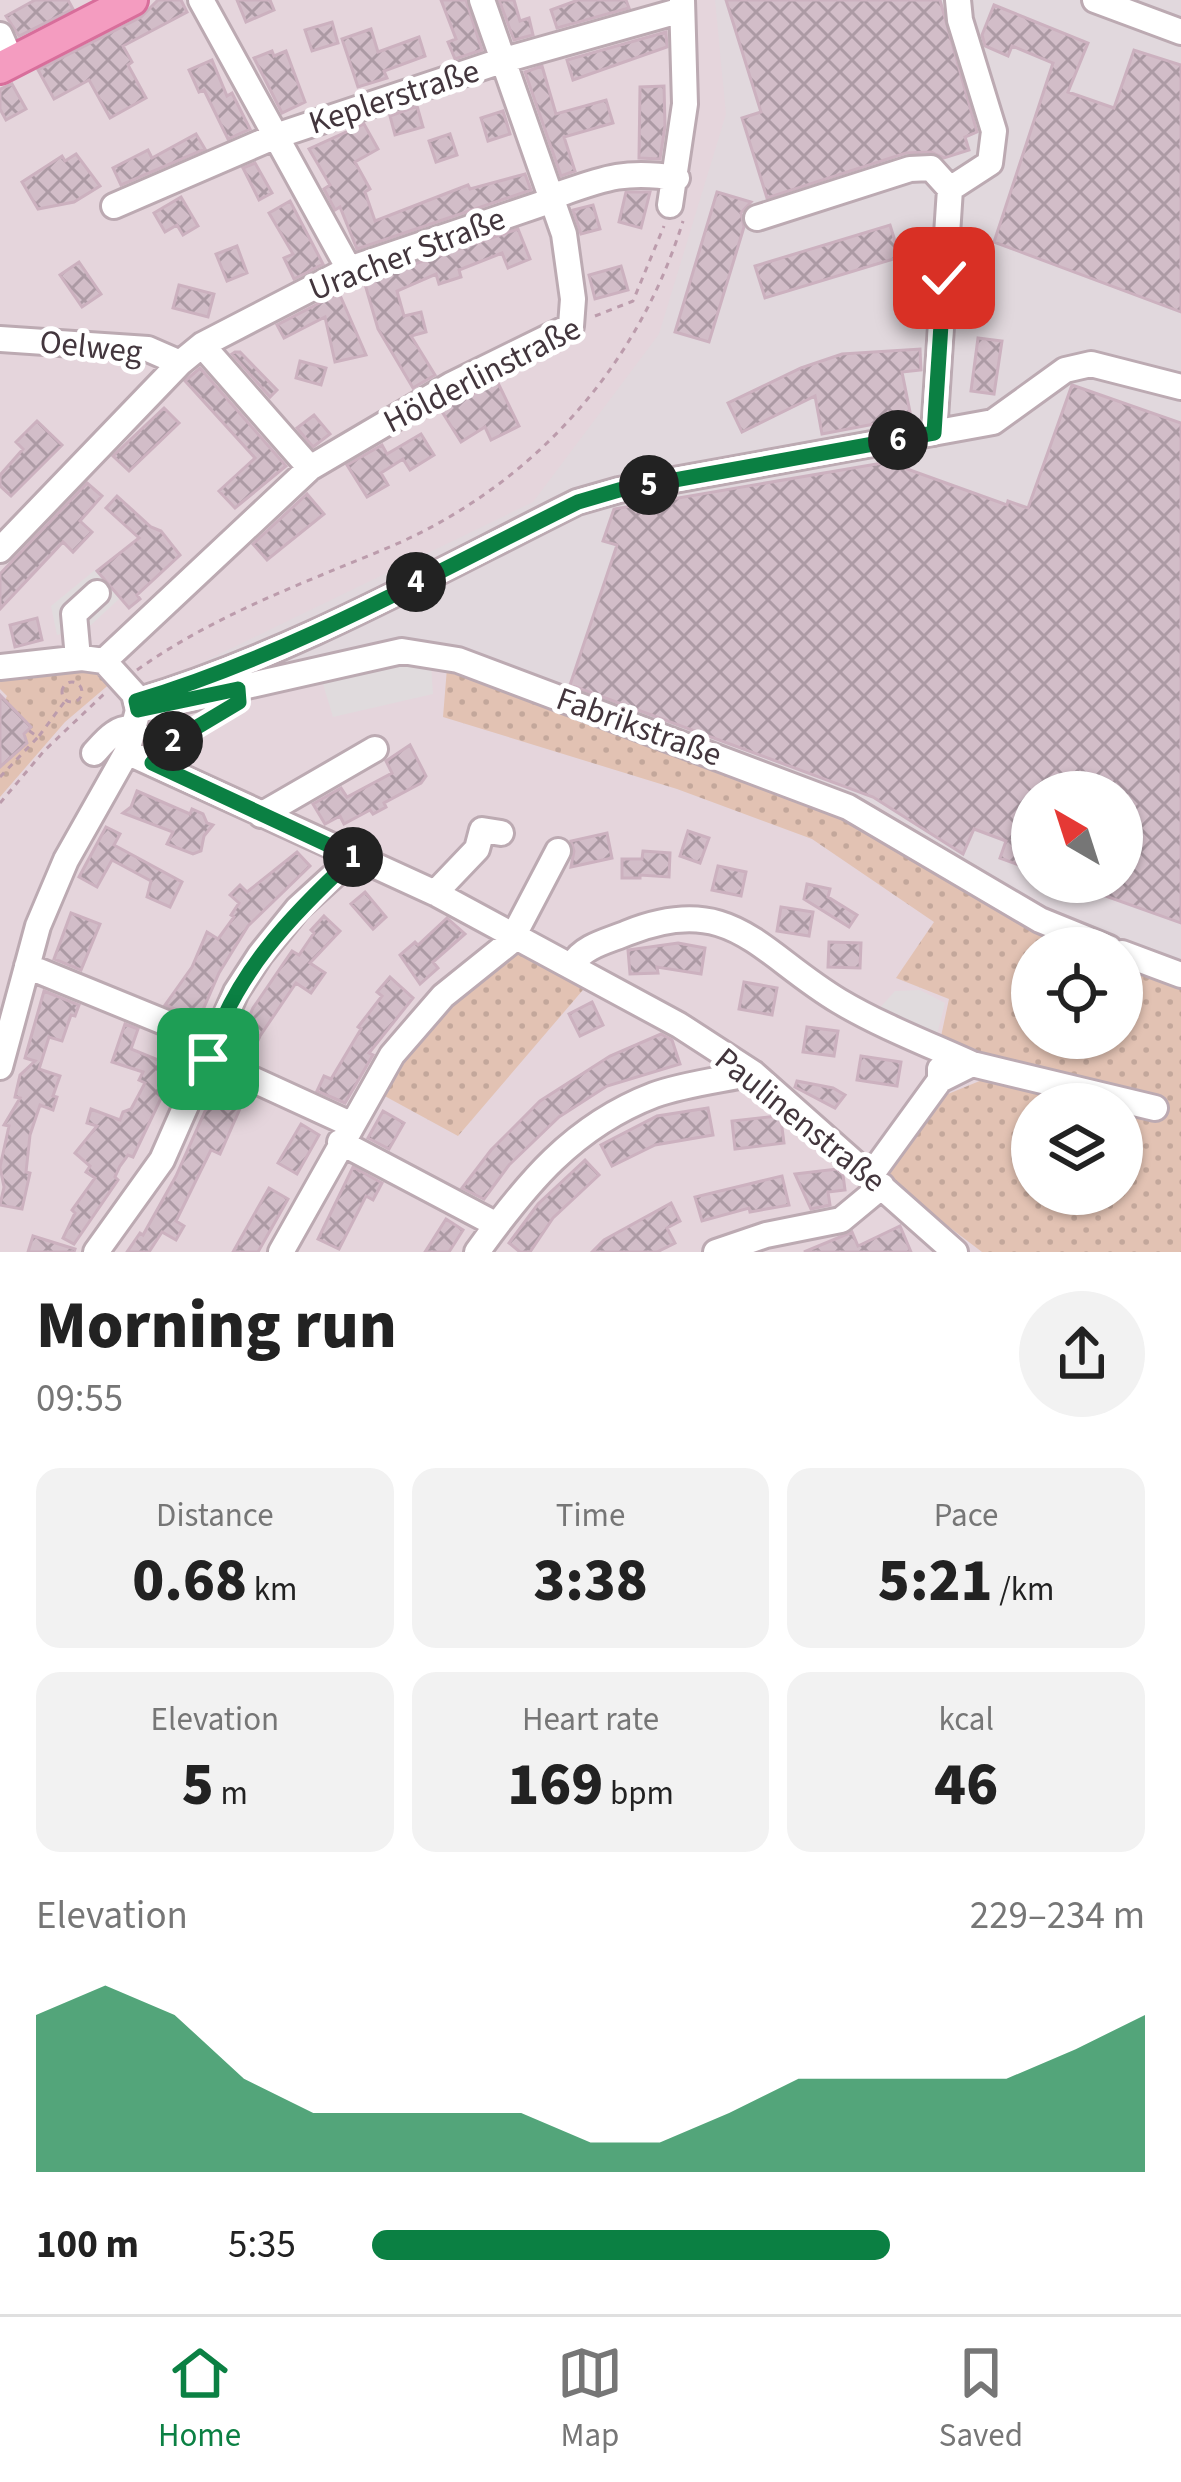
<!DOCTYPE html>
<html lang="en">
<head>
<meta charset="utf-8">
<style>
	:root { --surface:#fff; --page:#f2f2f2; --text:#222; --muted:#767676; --line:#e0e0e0; --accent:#0b8043 }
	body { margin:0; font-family:"Source Sans 3",sans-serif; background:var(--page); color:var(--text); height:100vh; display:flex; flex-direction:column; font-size:45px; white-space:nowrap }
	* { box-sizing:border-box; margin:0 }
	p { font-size:39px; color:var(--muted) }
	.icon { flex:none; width:66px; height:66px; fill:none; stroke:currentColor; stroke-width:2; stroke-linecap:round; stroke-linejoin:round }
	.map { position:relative; height:1252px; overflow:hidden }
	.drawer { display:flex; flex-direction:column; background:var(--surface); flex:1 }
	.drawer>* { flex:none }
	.needle { width:78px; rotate:321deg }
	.tools { position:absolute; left:1011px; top:771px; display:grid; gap:24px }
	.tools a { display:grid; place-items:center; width:132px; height:132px; border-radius:50%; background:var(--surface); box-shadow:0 3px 9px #0004; font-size:60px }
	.pin { position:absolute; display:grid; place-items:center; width:102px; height:102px; color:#fff; margin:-51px; border-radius:24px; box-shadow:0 6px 18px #0006 }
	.km { position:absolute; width:60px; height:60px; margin:-30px; border-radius:50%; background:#222; color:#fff; font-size:33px; line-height:60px; text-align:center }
	.round { display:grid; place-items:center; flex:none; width:126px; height:126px; border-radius:63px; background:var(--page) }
	.headline { display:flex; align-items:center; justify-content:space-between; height:204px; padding:0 36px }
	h1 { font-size:66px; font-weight:800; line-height:90px }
	.metrics { display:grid; grid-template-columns:repeat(3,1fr); gap:18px; height:204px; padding:12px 36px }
	.metrics div { display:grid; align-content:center; border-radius:24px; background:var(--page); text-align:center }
	.metrics b { font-size:60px; font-weight:800 }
	.metrics small { font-size:33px; font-weight:400 }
	.metrics p { font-size:33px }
	.chart { height:336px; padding:24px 36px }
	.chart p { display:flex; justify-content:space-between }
	.chart svg { width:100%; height:216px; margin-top:12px; fill:var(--accent); opacity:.7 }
	ul { padding:0 36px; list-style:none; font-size:39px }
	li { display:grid; grid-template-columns:192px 144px 1fr; align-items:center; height:90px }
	li i { height:30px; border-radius:15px; background:var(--accent) }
	.menu { display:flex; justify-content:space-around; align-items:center; height:168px; border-top:3px solid var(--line); background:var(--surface); font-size:33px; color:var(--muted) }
	.menu a { display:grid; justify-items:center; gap:6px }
	.menu .current { color:var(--accent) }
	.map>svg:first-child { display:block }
	.residential { fill:#e5d5dc; fill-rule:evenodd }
	.industrial { fill:#e1d8dd; fill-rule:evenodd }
	.grass { fill:url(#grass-dots); fill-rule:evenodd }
	.parking { fill:#e0dbdd }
	.building { fill:url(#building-cross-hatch); stroke:#ccb1bf; stroke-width:3 }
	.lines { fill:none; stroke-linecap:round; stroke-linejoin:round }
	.minor-casing { stroke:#bcaab2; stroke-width:30 }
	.major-casing { stroke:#d86e9b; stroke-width:36 }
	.path { stroke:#bc9cac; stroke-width:3; stroke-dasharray:6 6; stroke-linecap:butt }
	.minor { stroke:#fff; stroke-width:24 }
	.major { stroke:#f49cc0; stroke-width:30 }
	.route-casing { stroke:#fff; stroke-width:24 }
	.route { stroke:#0b8043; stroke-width:15 }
	.labels { text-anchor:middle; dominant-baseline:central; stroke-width:10; stroke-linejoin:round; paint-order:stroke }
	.street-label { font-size:33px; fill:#43363d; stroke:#fff }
</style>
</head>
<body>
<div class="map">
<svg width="1181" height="1252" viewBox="0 0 1181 1252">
	<defs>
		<pattern id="grass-dots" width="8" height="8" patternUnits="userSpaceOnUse" patternTransform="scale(3)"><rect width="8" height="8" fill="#e2c2b3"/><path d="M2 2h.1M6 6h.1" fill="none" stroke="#c3a79b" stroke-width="1.8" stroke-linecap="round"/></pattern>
		<pattern id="building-cross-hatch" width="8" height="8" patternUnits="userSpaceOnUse" patternTransform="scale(3)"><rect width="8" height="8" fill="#d2bdc8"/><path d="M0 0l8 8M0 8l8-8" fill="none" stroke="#ac9aa4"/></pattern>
	</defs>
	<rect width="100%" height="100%" fill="#f1e6eb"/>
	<!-- residential -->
	<path class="residential" d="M0,0H1181V1252H0ZM1032,792H1122V882H1032ZM1032,948H1122V1038H1032ZM1032,1104H1122V1194H1032Z"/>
	<!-- industrial -->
	<path class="industrial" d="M715,0H1181V962L1055,916L874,804L438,647L174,697L172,677L533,502L659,334L726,114ZM1032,792H1122V882H1032Z"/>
	<!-- grass -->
	<path class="grass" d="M87,667L101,671L112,682L65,722L0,797V761L11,750L16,754L27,744L24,734L31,727L5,700L7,696L0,689V681Z
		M447,668L842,811L932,871L1035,928L1088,948H1032V1038H1122V960L1181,982V1252H982L878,1173L948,1094L982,1080L940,1041L949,999L896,978L934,922L812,839L677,789L443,717ZM1032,1104H1122V1194H1032Z
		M526,949L588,984L458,1136L381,1094L403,1059L443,1007L515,951Z"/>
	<!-- parking -->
	<path class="parking" d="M95,570L120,598L91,625L57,635L51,606Z
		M399,660L431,665L433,694L333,717L323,684Z
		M920,990L945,1003L934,1046L877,1011L895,991Z"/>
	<!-- building -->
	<path class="building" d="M35,0H68L73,9L19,36L6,16Z
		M158,0H181L187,12L123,46L132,62L128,65L146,98L110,118L89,80L54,99L38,70L141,17Z
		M237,0H270L274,10L246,22Z
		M441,0H466L482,50L455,59L448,42L456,39Z
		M499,0H514L520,21L529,18L533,35L514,40Z
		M578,0H626L629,8L557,28L551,10Z
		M726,0H940L977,132L965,137L969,150L944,158L931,152L906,153L767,198L742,118L761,112Z
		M994,5L1088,43L1068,92L1114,108L1134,50L1181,65V312L994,242L1053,63L1012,46L1008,56L985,46L982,35Z
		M332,22L338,43L312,51L305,30Z
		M371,29L378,52L419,37L425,56L384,71L387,78L358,87L342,39Z
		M666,32L667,47L573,80L567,60Z
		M272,51L274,56L286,51L305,102L282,113L254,58Z
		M212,60L227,96L232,93L250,129L228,139L204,90L199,92L189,70Z
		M542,66L556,114L606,100L613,123L564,137L575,171L561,176L525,72Z
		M12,84L26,109L6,120L0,109V89Z
		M664,86L665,126L660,159L639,158L640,87Z
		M417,106L423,127L395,135L390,116Z
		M503,111L510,134L488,141L481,118Z
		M364,124L378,149L355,162L370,189L365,192L375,221L468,185L470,189L525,174L531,190L357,249L340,207L335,210L324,189L330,185L309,149Z
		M196,134L205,149L121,185L113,168L148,150L152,158Z
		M450,134L457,155L436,162L429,141Z
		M76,154L100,186L74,202L38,209L22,182L62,156L65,161Z
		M255,163L272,193L259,200L243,168Z
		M626,192H650L641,228L619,222Z
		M717,192L751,202L741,213L744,227L709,342L675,332Z
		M181,197L198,226L183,235L177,225L165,232L154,213Z
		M290,201L323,264L294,279L284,258L293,254L269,213Z
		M593,205L600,229L581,234L573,210Z
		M890,225L900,257L765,298L755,266Z
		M518,229L530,259L508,268L502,253L459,270L461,277L439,284L436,274L397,291L404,316L421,312L426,332L411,336L435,375L413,388L378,329L364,281Z
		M237,246L247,273L227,281L216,254Z
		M79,262L101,294L82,307L60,275Z
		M621,266L628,290L595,299L589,275Z
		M179,285L214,294L208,317L173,308Z
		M339,293L366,355L335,362L325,317L284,338L277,325Z
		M978,338L1002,341L994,394L971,391Z
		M920,349L921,370L902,372L911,417L822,434L815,396L742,432L728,403L801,368L842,354Z
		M235,352H240L277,390L270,397L232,354Z
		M300,361L326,368L321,385L296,378Z
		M200,368L286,466L235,508L219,491L255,458L185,381Z
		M497,381L519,426L491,440L485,427L461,442L441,410Z
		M1072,385L1181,423V923L1072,884L1122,882V792H1032V870L1000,858L1006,841L974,829L963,854L873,797L570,685L617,545L603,541L614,509L888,462L1007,505L1008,501L1028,508Z
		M164,408L179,423L129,471L113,456Z
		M314,415L330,434L313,447L297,428Z
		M37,421L62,445L11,496L0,486V475L23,449L16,442Z
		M421,434L434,455L410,470L403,459L381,473L388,485L367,497L347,465L382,445L387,454Z
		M87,483L102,496L80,521L92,532L73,552L63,542L0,609V574Z
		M307,494L324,514L267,560L253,544Z
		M117,496L151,527L161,531L180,555L137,595L140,599L129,608L97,571L139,538L106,508Z
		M37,618L42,640L15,647L10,625Z
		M0,695L31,727L24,734L27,743L0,767Z
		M410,745L426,776L421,783L384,803L386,807L373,814L370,810L344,824L340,816L325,824L313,804L341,788L347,797L392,773L386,761Z
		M137,791L190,814L192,809L203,814L207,823L213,825L204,836L201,851L193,854L167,844L173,832L123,813L131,807Z
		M106,827L120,834L114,845L182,882L170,907L147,897L151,881L112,860L97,887L79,877Z
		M688,831L709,838L700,863L680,856Z
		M607,833L612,858L571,867L574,851L571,841Z
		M643,851L670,853L669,877L640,875V878H622V859H642Z
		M297,852L310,866L248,926L219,973L199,1019L165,1005L192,967L207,932L218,939L234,917L231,915L239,903L230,895L240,885L247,892Z
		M718,866L746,872L741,896L712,890Z
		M807,884L830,889L828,897L857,915L849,927L804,899Z
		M365,892L386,917L373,929L351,904Z
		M781,907L813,912L809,936L777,931Z
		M71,913L100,924L81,970L54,959Z
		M324,916L340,931L310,963L325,973L311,993L296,983L260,1036L249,1060L233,1052L253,1008L292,951L299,955L314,933L311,930Z
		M447,918L465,934L433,962L438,968L420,984L400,955L415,942L418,945Z
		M829,942L861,943L860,968L828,967Z
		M678,943L705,948L701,974L657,967L658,973L630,974L628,950Z
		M390,977L413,998L369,1053L373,1055L345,1103L317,1091L324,1076L331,1079L361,1029L358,1027L382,996L377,992Z
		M744,982L777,988L772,1015L739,1009Z
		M44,991L79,1005L75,1016L71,1015L62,1041L49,1037L39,1069L60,1076L53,1096L57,1097L53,1110L40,1105L30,1135L26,1172L30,1173L22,1209L0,1205L4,1187L0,1167L9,1126L4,1125L20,1098L15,1097L20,1075L35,1061L25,1058Z
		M592,1002L603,1025L580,1036L569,1014Z
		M125,1024L138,1029L131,1049L158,1060L166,1041L185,1048L133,1157L128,1155L120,1166L115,1177L118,1180L74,1244L63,1238L75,1213L72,1210L95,1178L86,1172L90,1166L75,1153L97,1126L87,1123L91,1109L120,1120L123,1112L131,1109L145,1083L139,1080L143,1072L112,1062Z
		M807,1027L838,1031L834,1056L803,1052Z
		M661,1034L672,1040L680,1064L607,1086L559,1117L509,1165L484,1199L462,1188L491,1150L540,1101L610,1056Z
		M861,1056L901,1062L897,1086L857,1080Z
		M797,1081L833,1088L845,1095L835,1108L795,1087Z
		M218,1082L246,1095L220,1154L211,1150L176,1221L184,1226L176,1240L162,1232L149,1252H127L140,1233L143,1235L176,1176Z
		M708,1108L713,1135L655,1145L612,1166L601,1145L657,1116Z
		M383,1111L404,1123L389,1149L368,1138Z
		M777,1116L781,1120L784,1143L735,1149L732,1121Z
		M301,1124L319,1135L297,1174L278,1163Z
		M585,1160L599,1175L553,1218L530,1252H520L509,1243L538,1204Z
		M353,1167L382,1183L373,1200L366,1196L339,1249L318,1239Z
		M837,1169L843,1175L845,1190L828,1192L830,1205L811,1209L795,1174Z
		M782,1176L789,1205L750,1212L749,1208L702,1221L695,1197Z
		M269,1188L288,1199L258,1252H233Z
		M671,1203L680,1221L667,1228L675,1243L657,1252H592L604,1240Z
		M446,1219L463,1230L449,1252H425Z
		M900,1226L911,1252H804L852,1232L858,1246Z
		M33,1236L75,1249L74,1252H28Z"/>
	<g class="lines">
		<defs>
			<path id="minor" d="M201,0L349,269
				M1095,0L1181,32
				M0,35L12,62
				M950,189L990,163L994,131L960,20L958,0
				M548,198C600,180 621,169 677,178
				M670,205L685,104L682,0
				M114,206L276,136L501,61L682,10
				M757,218L910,169L931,168L950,189L934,433
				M0,339L148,349L180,363
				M202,345L310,468
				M0,550L180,363L202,345L349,269L550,201
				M78,658L74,614L97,593
				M104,661L310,468L451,385L571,326L573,299L564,234L482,0
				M0,667L82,658L104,661L134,694L138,710L127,752L66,860L38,926L0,1067
				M136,701C290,655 434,573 577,502L619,490L993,422L1065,370L1091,364L1181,387
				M176,702L402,651L458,660L848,807L1040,920L1109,948
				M127,752L435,893L679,1025L753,1073L955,1252
				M94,753C105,741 117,725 135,729
				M261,815L375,749
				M435,893L477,849L482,830L501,833
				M515,933L558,851
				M1122,953L1181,975
				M573,964C583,946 608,941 627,933C731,891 759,953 839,1001C881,1026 928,1044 972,1064
				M27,966L213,1042
				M208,1059L350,1124
				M940,1080L972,1064L1155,1108
				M340,1142L497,1225
				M871,1175L940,1080V1069
				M96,1252L162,1160L236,992L260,955L298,908L354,857
				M281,1252L392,1055L443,996L519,935
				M477,1252C526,1184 573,1126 654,1095C684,1084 721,1080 753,1073
				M716,1252L766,1235L841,1220L882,1186"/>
			<path id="major" d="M0,68L132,0"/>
		</defs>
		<!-- minor casing -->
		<use href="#minor" class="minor-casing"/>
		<!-- major casing -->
		<use href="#major" class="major-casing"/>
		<!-- path -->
		<path class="path" d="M595,316L633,301L664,226
			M137,670C216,614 304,583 392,546C533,485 638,367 683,221
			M62 692a10 10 0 1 1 20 0a10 10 0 1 1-20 0Z
			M155,726L166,743
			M39,736L65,701
			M164,748L217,715
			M0,777L38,737L28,730
			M0,803L44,751L105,693"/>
		<!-- minor -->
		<use href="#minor" class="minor"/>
		<!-- major -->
		<use href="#major" class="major"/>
	</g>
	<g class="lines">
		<defs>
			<path id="route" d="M208,1059C233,975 291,915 354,857L152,763L167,745L239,702L238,689L138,710L136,701C290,655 434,573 578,502L619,490L934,433L944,278"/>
		</defs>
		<!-- route casing -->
		<use href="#route" class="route-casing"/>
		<!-- route -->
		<use href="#route" class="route"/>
	</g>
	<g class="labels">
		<!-- street labels -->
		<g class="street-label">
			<text transform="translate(394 97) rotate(-18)">Keplerstraße</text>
			<text transform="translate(407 254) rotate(-21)">Uracher Straße</text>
			<text transform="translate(91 347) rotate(6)">Oelweg</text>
			<text transform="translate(482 375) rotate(-27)">Hölderlinstraße</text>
			<text transform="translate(639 727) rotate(20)">Fabrikstraße</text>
			<text transform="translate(800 1120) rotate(39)">Paulinenstraße</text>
		</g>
	</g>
</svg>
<div class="tools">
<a><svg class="needle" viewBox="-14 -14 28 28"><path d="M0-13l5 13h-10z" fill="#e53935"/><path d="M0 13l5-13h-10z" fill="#767676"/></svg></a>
<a><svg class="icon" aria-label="locate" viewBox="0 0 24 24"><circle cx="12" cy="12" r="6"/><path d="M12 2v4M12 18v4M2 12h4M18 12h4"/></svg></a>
<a><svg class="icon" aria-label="layers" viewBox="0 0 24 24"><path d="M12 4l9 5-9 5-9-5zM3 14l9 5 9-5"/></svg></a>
</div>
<div class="pin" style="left:208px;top:1059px;background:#1e9e55"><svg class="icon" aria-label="arrive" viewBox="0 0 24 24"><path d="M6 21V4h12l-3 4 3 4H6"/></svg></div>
<div class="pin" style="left:944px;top:278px;background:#d93025"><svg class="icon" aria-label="check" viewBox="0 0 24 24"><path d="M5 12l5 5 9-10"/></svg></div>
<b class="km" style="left:353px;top:857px">1</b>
<b class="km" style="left:173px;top:741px">2</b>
<b class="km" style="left:416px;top:582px">4</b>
<b class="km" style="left:649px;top:485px">5</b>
<b class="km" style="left:898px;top:440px">6</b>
</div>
<section class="drawer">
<div class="headline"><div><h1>Morning run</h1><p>09:55</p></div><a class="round"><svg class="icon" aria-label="share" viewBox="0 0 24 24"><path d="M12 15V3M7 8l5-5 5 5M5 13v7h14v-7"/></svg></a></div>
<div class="metrics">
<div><p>Distance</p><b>0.68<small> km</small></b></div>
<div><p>Time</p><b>3:38</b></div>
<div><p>Pace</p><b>5:21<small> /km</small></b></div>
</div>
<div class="metrics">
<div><p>Elevation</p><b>5<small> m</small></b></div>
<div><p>Heart rate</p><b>169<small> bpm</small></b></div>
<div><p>kcal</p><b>46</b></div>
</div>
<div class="chart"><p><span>Elevation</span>229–234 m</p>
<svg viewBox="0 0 160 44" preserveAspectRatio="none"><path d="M0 44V12L10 6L20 12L30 25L40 32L50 32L60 32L70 32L80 38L90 38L100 32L110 25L120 25L130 25L140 25L150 19L160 12V44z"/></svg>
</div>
<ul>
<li><b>100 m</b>5:35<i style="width:67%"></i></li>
</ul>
</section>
<nav class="menu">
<a class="current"><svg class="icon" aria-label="home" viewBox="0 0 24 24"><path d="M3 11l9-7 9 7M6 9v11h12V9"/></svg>Home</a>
<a><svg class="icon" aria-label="map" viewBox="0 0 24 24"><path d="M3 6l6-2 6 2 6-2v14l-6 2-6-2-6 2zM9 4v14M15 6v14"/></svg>Map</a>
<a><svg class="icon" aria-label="saved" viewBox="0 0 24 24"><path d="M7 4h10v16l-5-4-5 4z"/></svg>Saved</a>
</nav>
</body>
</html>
